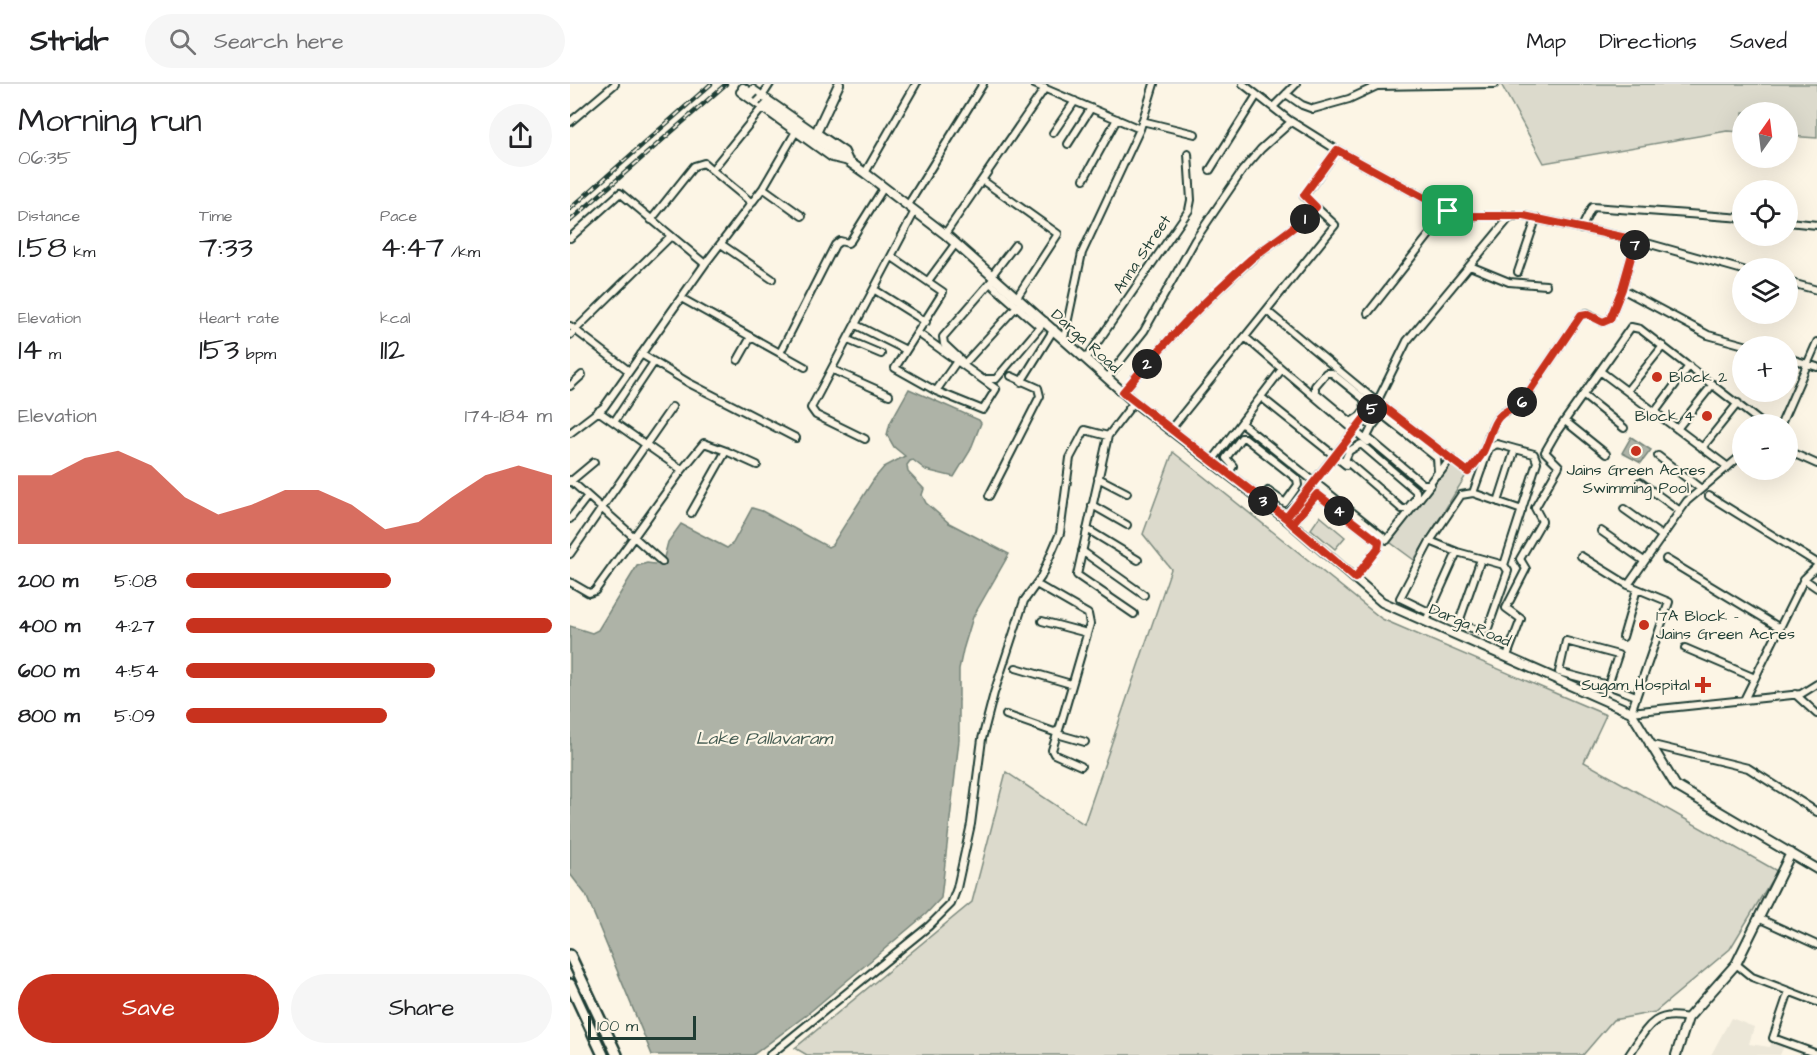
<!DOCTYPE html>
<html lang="en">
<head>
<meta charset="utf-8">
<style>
	:root { --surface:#fff; --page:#f6f6f6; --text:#202124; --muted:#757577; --line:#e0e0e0; --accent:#c8321e }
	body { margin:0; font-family:"Architects Daughter",sans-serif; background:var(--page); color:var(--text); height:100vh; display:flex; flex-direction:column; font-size:22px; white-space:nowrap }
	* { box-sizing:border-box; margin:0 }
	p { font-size:20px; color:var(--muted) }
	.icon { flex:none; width:33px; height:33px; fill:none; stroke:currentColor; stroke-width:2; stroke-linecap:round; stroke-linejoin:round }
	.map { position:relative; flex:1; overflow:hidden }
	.drawer { display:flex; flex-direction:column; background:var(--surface); width:570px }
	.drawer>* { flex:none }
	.needle { width:39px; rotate:14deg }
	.buttons { position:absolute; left:1162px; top:18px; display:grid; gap:12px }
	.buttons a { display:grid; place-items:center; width:66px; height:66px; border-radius:50%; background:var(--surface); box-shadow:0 6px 24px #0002; font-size:30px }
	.scale { position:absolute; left:18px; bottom:15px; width:108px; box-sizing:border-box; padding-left:6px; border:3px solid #1f3d34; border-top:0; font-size:16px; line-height:21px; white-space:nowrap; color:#1f3d34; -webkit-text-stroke:4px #fcf5e5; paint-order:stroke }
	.pin { position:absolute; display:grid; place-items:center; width:51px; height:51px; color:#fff; margin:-26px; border-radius:12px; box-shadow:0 3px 9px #0006 }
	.km { position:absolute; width:30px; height:30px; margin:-15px; border-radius:50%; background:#222; color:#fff; font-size:16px; line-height:30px; text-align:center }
	.round { display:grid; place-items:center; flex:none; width:63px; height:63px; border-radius:32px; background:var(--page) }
	.summary { display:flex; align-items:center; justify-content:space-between; height:102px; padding:0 18px }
	h1 { font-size:33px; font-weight:600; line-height:45px }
	.metrics { display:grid; grid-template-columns:repeat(3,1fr); gap:9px; height:102px; padding:6px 18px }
	.metrics div { display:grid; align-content:center }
	.metrics b { font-size:30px; font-weight:600 }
	.metrics small { font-size:16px; font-weight:400 }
	.metrics p { font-size:16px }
	.chart { height:168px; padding:12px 18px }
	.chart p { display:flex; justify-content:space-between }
	.chart svg { width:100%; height:108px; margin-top:6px; fill:var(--accent); opacity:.7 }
	.button { display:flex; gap:12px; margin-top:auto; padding:12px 18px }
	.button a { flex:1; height:69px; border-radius:36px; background:var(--accent); color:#fff; font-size:24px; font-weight:600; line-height:69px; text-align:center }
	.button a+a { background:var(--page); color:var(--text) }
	ul { padding:0 18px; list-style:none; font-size:20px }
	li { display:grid; grid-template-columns:96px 72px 1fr; align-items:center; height:45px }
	li i { height:15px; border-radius:8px; background:var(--accent) }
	header { display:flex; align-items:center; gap:36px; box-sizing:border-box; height:84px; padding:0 30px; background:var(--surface); border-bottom:2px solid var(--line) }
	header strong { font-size:28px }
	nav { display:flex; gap:33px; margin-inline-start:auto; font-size:21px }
	.search { width:420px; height:54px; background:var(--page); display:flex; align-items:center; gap:15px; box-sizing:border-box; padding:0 21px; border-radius:33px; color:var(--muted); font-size:22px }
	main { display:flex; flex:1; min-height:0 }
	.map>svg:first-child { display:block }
	.built { fill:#ece7d8 }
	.green { fill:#dcdacc; stroke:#7e8c80; stroke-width:1.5 }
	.water { fill:#aeb3a7; stroke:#758479; stroke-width:1.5 }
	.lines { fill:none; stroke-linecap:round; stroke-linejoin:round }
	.minor-casing { stroke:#1f3d34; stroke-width:10 }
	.tertiary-casing { stroke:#1f3d34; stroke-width:12 }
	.primary-casing { stroke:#1f3d34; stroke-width:14 }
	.minor { stroke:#fcf5e5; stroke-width:6 }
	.tertiary { stroke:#fcf5e5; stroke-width:8 }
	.primary { stroke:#fcf5e5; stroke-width:9 }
	.rail-casing { stroke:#1f3d34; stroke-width:4.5 }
	.rail { stroke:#fcf5e5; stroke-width:2; stroke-dasharray:7; stroke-linecap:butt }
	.minor-bridge-casing { stroke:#1f3d34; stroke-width:10; stroke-linecap:butt }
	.minor-bridge { stroke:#fcf5e5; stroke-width:6 }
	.route-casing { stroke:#fff; stroke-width:12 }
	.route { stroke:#c8321e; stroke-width:8 }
	.poi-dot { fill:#c8321e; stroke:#fcf5e5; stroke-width:2 }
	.labels { text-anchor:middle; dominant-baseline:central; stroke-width:4.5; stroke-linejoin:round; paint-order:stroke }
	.street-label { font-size:16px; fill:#1f3d34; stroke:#fcf5e5 }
	.poi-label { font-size:16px; fill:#1f3d34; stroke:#fcf5e5; text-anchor:start }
	.water-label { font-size:18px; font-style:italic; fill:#435a51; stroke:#fcf5e5 }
</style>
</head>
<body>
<header>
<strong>Stridr</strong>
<div class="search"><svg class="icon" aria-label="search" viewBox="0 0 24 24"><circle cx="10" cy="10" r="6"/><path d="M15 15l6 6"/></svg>Search here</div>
<nav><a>Map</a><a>Directions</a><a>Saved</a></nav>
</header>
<main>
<section class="drawer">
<div class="summary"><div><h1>Morning run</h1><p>06:35</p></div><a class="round"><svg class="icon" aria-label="share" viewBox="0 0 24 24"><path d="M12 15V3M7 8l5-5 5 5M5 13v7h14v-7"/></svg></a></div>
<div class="metrics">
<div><p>Distance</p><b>1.58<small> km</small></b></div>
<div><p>Time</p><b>7:33</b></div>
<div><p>Pace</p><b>4:47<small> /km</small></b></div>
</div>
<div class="metrics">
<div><p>Elevation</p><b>14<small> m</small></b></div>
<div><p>Heart rate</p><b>153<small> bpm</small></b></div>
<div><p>kcal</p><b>112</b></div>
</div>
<div class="chart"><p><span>Elevation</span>174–184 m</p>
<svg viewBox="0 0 160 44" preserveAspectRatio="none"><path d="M0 44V16L10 16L20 9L30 6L40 12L50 25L60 32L70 28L80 22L90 22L100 28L110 38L120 35L130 25L140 16L150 12L160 16V44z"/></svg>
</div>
<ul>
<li><b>200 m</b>5:08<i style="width:56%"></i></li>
<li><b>400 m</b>4:27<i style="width:100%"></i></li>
<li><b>600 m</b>4:54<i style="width:68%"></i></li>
<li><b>800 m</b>5:09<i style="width:55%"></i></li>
</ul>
<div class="button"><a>Save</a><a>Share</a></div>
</section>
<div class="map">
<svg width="1247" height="971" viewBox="0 0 1247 971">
	<rect width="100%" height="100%" fill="#fcf5e5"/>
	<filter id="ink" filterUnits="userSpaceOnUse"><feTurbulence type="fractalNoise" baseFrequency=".0167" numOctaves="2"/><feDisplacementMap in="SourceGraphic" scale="12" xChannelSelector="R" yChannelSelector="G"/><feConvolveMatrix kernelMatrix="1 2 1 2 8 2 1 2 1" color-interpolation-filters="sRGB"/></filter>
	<g filter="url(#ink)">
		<!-- built -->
		<path class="built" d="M1161,934L1184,943L1179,960L1200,963L1202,958L1214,962L1210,971H1141Z"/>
		<!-- green -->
		<path class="green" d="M931,0H1247V54L1218,52V28H1173V48L1157,47L974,79Z
			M603,368L812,535L1036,631L1014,678L1207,787L1160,865L1085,928L1043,936L1013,971H237L225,964L402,818L436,688L514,740L601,485L573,450Z
			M882,375L898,388L844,476L817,456Z
			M750,432L775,453L765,465L741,445Z"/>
		<!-- water -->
		<path class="water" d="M339,305L409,336L411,339L400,367L384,393L356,386L343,376L340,377L337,381L338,388L354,405L352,411L356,419L379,439L439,470L403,533L393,566L389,585V656L371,814L356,830L235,932L183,971H82L16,811L0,790V542L22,549L28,546L67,482L77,479L92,481L98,458L111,440L157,464L163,459L182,424L192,427L258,463L262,461L304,395L314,383L335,372L324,363L317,351L320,339Z
			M1061,353L1081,366L1071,379L1052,369Z"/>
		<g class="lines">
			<defs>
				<path id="minor" d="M464,0L570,45
					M673,0L719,36L767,66L878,127L901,132H954L1066,156L1173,186
					M183,5L246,49
					M170,8L262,74L279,78
					M716,10L732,21L743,25L779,15L807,2L925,0
					M191,14L200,0
					M703,23L726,0
					M572,37L625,50
					M0,38L45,0
					M483,49L505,17
					M498,60L521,24
					M142,86L182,119
					M640,86L687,11
					M295,89L346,0
					M514,95L547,35
					M412,96L488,150L447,213
					M193,104L232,132
					M338,121L413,0
					M81,136L124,82L134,79L142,86L192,24
					M1218,138L1247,141
					M1011,145L1022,123L1173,134
					M375,150L475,4
					M0,154L50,109L135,180
					M151,160L202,195
					M322,173L373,208L325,284L366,307L413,326L426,305L348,249
					M900,182L939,198L976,201
					M948,188L966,135
					M422,191L445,161
					M358,197L386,159
					M1218,198L1247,206
					M420,199L470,243
					M1052,205L1138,251L1178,262
					M305,206L356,238
					M111,214L235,283
					M697,227L807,318L898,388C903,381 910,375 913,368C924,343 920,331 950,321L1011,231L1017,229L1033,238L1040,235L1052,205L1066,156
					M798,229L878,127
					M286,241L336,266
					M0,242L59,287
					M0,251L101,152
					M675,253L712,285
					M494,254L512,169L570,45L584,0
					M278,256L311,270
					M210,269L265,161L270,157L278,159L281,156L314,103
					M71,270L119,299L226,354
					M1218,274L1247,283
					M516,275L619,126L621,116L618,70
					M168,276L181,253
					M391,276L374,260L373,253L425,193
					M395,279L447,222
					M263,286L319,311
					M1030,287L1158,383
					M537,294L574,247L625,156L672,87L691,65L721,38
					M416,295H426L475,237
					M451,298L484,245
					M0,302L12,291
					M366,307L387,277
					M1057,307L1093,262
					M553,308C592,261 635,216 682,175C703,157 727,144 746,123
					M1014,312L1054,344
					M691,313L776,381
					M28,327L112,386L134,359L156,367L121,429
					M1085,328L1119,282
					M790,332L781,338L745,308V302L756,289H762L794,315L795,325L790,332L802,343L810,333L814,332L867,374L868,388L859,400H853L797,353L802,343
					M995,337L1036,370
					M44,338L84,278
					M671,339L817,456L861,400
					M1211,340L1247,258
					M1107,345L1143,300
					M600,346L765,141L734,112L767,66
					M0,349L34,323L135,180L193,104L225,49
					M538,352L507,491L564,530
					M295,355L246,331L241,324L345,127
					M773,362L779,367L791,360L846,407V414L837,425H832L775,376L779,367
					M1132,364L1168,319
					M156,367L187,381
					M1218,367L1247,380
					M1173,370L1117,417L1058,501L1099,518L1061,628L1231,610L1247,600
					M1088,372L1131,405
					M642,377L712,285L798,358
					M658,390L663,382L656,374L671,354H675L727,395L728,401L715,419L698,407L690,414
					M869,390L881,374
					M528,394L557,409
					M0,396L92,478
					M0,398L24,378
					M1070,398L1110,427
					M903,409L919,364L927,360L945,365
					M419,412L470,312L468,304L441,292
					M1139,412L1247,479
					M522,421L557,441
					M1054,425L1092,452
					M715,434L807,318L837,257L940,133
					M0,435L17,413
					M722,440L747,410L809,458L808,464L785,494
					M517,445L568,476
					M1031,447L1074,477
					M512,467L574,511
					M887,468L860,457L891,411L903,409L952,426
					M0,470L102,323
					M1011,472L1058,501
					M911,475L890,535L894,542L912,547L918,544L938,487L934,481
					M1096,475L1210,544
					M1234,495L1247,504
					M0,498L19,509L25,507L112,386
					M859,528L830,514L860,457
					M472,537L517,549
					M856,537L887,468L934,481L967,378L964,370L945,365L928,418
					M1053,553L1067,505
					M1115,564L1185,594
					M937,572L951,535L936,524L956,485L950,475L972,437L965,424L989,382L975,368L986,349L1061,243L1070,245L1193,340
					M446,584L501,600
					M1038,601L989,588L996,557L1048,571L1038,601L1066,612
					M1225,610L1247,630
					M1174,616L1234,495L1247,482
					M436,631L484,648L489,646L520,540L518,530L466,500
					M488,647L482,666L484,670L511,682
					M487,650L515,658
					M1079,660L1178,684L1247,728
					M1188,834L1247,861
					M1166,880L1182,893L1247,918
					M1219,907L1203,954L1247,970
					M200,971L359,842L381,820L387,804L401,740L412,655L424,609L454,517L471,493L490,449L500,374L515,346L538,352L564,318
					M1059,971C1077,944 1083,926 1118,934"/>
				<path id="tertiary" d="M269,0L246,49L274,68L278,77
					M173,4L295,89L375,150L564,318L715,434L812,518L1061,628L1106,702L1247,785
					M1106,971L1118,934L1166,880L1221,769"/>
				<path id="primary" d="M0,871L47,971
					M0,900L33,971"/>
			</defs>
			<!-- minor casing -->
			<use href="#minor" class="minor-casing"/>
			<!-- tertiary casing -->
			<use href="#tertiary" class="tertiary-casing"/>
			<!-- primary casing -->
			<use href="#primary" class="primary-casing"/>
			<!-- minor -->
			<use href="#minor" class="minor"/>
			<!-- tertiary -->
			<use href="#tertiary" class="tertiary"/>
			<!-- primary -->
			<use href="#primary" class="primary"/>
			<defs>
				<path id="rail" d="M0,125L141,0
					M0,137L156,0"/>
			</defs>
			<!-- rail casing -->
			<use href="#rail" class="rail-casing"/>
			<!-- rail -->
			<use href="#rail" class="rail"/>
			<defs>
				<path id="minor-bridge" d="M187,18L191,14"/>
			</defs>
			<!-- minor-bridge casing -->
			<use href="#minor-bridge" class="minor-bridge-casing"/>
			<!-- minor-bridge -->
			<use href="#minor-bridge" class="minor-bridge"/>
		</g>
	</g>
	<g class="lines" filter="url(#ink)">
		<defs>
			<path id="route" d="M878,127L767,66L734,111L746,123C727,144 703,157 681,175C635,216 592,261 553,308L716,434L722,440L785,494L808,464L809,458L747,410L722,440L716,434L807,318L898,388C903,381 910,375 913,368C925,343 920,331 950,321L1011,231L1017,230L1033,238L1040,235L1052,205L1066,156L954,132H900L878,127"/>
		</defs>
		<!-- route casing -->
		<use href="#route" class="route-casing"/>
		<!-- route -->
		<use href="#route" class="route"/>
	</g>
	<!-- markers -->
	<g class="poi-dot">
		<circle cx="1087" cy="293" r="6"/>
		<circle cx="1137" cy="332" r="6"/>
		<circle cx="1066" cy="367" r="6"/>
		<circle cx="1074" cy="541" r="6"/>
		<path d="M1130 592h6v6h6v6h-6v6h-6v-6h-6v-6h6z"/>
	</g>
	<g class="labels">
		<!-- street labels -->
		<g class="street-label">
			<text transform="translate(572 170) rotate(-56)">Anna Street</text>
			<text transform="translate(516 257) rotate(42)">Darga Road</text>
			<text transform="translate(900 541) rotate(23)">Darga Road</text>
		</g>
		<!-- poi labels -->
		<g class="poi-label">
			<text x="1099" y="293">Block 2</text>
			<text x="1125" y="332" text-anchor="end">Block 4</text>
			<text x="1066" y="386" text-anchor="middle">Jains Green Acres<tspan x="1066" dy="18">Swimming Pool</tspan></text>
			<text x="1086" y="532">17A Block -<tspan x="1086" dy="18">Jains Green Acres</tspan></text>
			<text x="1120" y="601" text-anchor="end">Sugam Hospital</text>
		</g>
		<!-- water labels -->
		<g class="water-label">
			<text x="194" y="654">Lake Pallavaram</text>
		</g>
	</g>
</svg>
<div class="buttons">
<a><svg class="needle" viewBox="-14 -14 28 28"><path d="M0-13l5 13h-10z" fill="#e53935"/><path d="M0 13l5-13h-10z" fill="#757577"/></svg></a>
<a><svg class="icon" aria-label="locate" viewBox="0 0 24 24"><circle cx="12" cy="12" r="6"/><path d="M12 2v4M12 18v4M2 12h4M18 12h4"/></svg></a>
<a><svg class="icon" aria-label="layers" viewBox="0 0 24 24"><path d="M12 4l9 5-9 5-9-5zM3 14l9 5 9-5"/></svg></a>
<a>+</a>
<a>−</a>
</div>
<div class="scale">100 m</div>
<div class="pin" style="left:878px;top:127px;background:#1e9e55"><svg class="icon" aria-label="arrive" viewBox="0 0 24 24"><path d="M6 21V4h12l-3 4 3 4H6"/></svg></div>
<b class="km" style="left:735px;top:135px">1</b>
<b class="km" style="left:577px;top:280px">2</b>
<b class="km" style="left:693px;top:417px">3</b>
<b class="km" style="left:769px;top:427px">4</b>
<b class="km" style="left:802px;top:325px">5</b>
<b class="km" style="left:952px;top:318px">6</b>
<b class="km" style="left:1065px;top:161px">7</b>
</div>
</main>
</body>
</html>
